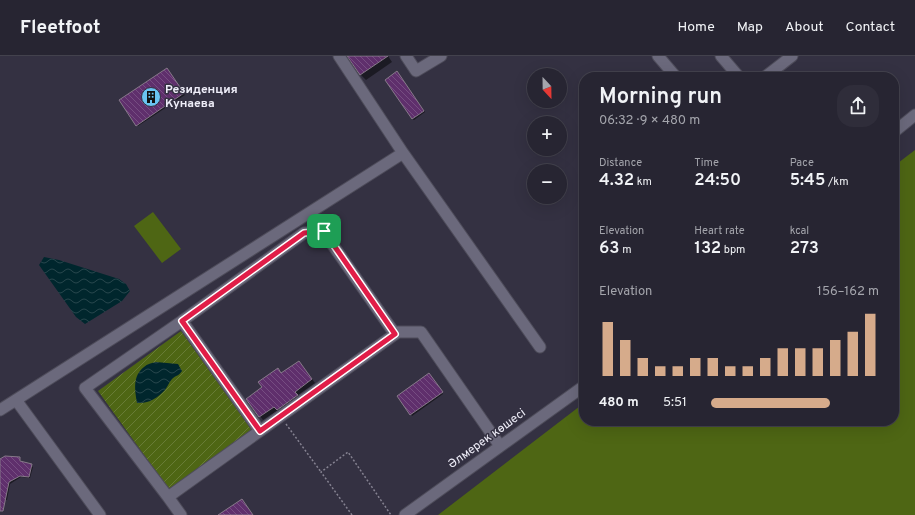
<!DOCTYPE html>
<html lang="en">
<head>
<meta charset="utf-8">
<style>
	:root { --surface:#272532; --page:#2f2d3a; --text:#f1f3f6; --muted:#a4a5ac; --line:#43424d; --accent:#d6ab8b }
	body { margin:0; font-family:Overpass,sans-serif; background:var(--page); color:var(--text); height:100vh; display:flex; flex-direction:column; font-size:15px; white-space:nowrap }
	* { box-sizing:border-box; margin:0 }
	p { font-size:13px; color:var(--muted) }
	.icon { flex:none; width:22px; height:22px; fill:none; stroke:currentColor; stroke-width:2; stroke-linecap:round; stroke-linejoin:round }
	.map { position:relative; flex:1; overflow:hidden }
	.sheet { position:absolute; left:579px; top:16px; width:320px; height:354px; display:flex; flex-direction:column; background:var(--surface); border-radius:16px; box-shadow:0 4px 16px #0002,0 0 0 1px var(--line) }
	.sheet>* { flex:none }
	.needle { width:26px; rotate:158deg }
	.fabs { position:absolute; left:527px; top:12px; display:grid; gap:8px }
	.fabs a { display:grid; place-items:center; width:40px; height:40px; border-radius:50%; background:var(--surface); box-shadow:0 4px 16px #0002,0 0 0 1px var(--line); font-size:20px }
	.pin { position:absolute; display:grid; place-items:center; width:34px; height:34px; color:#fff; margin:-17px; border-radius:8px; box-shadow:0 2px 6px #0006 }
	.round { display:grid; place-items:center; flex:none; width:42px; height:42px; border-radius:16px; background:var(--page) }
	.overview { display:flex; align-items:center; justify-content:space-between; height:68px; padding:0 20px }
	h1 { font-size:22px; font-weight:600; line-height:30px }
	.stats { display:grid; grid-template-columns:repeat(3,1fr); gap:6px; height:68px; padding:4px 20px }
	.stats div { display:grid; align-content:center }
	.stats b { font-size:17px; font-weight:600 }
	.stats small { font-size:11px; font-weight:400 }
	.stats p { font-size:11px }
	.chart { height:112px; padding:8px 20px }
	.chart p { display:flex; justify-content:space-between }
	.chart svg { width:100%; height:72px; margin-top:4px; stroke:var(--accent); stroke-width:6 }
	ul { padding:0 20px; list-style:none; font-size:13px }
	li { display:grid; grid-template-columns:64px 48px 1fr; align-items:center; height:30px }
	li i { height:10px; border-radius:5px; background:var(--accent) }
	header { display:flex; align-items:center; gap:24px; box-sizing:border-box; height:56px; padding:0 20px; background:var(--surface); border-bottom:1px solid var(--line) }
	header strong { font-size:19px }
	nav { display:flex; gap:22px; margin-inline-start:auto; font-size:14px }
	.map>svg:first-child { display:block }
	.green { fill:#4e6614 }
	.garden { fill:url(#garden-furrows) }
	.water { fill:url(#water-waves) }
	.shadow { fill:#0007 }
	.building { fill:url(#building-back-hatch); stroke:#867989 }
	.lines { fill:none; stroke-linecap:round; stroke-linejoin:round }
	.minor-casing { stroke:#4e4c5a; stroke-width:13 }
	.path { stroke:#858291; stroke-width:1.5; stroke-dasharray:2 2; stroke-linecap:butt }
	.minor { stroke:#6b697c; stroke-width:11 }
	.route-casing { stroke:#fff; stroke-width:8 }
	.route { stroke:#e11d48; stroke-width:5 }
	.labels { text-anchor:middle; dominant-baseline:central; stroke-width:3; stroke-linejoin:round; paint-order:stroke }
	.poi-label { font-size:12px; font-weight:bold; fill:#eeedf8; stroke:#343142; text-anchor:start }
	.street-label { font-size:12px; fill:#eeedf8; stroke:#343142 }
</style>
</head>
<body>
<header>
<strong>Fleetfoot</strong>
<nav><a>Home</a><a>Map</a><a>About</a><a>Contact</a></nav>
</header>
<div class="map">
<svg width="915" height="459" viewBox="0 0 915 459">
	<defs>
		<pattern id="garden-furrows" width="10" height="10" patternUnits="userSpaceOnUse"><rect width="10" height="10" fill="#4e6614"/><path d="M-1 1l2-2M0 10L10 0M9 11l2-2" fill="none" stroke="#687c37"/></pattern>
		<pattern id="water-waves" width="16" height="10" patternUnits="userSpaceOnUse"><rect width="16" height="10" fill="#00262d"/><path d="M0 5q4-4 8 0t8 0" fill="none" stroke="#26464c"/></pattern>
		<pattern id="building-back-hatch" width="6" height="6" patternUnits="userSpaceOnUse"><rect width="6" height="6" fill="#5f2f6c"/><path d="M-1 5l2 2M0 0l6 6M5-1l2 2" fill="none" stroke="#764d82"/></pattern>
	</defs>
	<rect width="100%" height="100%" fill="#343142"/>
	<!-- green -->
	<path class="green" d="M915,94V459H438L584,347V365H894V110Z
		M153,156L181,193L162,207L134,170Z"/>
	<!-- garden -->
	<path class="garden" d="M181,275L253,375L170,435L98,335Z"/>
	<!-- water -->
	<path class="water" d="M44,201L59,204L119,223L126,228L130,235L122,245L85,268L76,261L39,209Z
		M156,306L178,308L182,315C179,320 176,319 172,323C169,326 168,330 165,334C157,342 149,348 137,347C135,335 132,320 144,311C147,308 152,307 156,306Z"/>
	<!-- shadow -->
	<path class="shadow" d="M349,0H388L392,6L366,24L361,19Z
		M168,14L185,39L138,70L137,69Z
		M398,18L425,56L414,64L412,63Z
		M302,309L315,327L298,339L300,343L281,357L278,354L263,364L247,343L282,318Z
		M430,320L443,338L412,360L411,358Z
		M20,402L21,407L33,411L30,422L21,421L10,428L7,444H0V404Z"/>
	<!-- building -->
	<path class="building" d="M347,0H388L360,19Z
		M167,12L184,37L136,70L119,44Z
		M397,15L424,55L412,63L385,24Z
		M299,305L312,323L295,336L298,339L277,354L274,351L259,361L246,343L262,331L258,326L278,312L281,317Z
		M429,317L443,336L410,359L397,340Z
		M5,400L20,401V405L32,408L29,421L20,420L9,426L3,455H0V403Z
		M242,443L253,459H218Z"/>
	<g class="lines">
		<defs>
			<path id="minor" d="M339,0L403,97
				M406,0L416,15L441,0
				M658,0L676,21
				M721,0L739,21
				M765,21L792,0
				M894,76L915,59
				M182,265L304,177L323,175L395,278
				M16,344L100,459
				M0,354L403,97L540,291
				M168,441L85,332L182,265L260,375
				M181,459L168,441L398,276H421L500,390
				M405,459L584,330"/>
		</defs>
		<!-- minor casing -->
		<use href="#minor" class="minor-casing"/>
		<!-- path -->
		<path class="path" d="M286,368L321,416
			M352,459L321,416L348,396L391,459"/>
		<!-- minor -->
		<use href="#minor" class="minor"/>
	</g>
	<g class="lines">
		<defs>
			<path id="route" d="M324,175L395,278L260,375L182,265L304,177Z"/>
		</defs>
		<!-- route casing -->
		<use href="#route" class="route-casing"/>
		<!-- route -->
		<use href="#route" class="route"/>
	</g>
	<!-- icons -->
	<defs>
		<symbol id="building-disc" viewBox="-11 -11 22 22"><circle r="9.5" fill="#69c3f1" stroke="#343142"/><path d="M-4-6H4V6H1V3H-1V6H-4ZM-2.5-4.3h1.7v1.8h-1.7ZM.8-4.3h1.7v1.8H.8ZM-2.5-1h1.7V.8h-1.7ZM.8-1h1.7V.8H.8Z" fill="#111"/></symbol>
	</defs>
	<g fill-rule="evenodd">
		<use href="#building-disc" x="140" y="30" width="22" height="22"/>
	</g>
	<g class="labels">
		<!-- poi labels -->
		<g class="poi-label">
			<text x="165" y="34">Резиденция<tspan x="165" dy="14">Кунаева</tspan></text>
		</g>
		<!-- street labels -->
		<g class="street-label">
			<text transform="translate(487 383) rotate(-36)">Әлмерек көшесі</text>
		</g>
	</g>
</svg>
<div class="fabs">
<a><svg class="needle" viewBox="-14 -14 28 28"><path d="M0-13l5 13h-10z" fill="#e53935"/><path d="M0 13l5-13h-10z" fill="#a4a5ac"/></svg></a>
<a>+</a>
<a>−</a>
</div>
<div class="pin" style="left:324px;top:175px;background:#1e9e55"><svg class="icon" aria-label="arrive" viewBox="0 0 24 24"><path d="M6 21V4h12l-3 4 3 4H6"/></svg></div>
<section class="sheet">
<div class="overview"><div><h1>Morning run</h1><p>06:32 · 9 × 480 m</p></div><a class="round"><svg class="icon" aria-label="share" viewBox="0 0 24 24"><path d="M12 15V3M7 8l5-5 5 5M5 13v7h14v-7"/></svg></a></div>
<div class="stats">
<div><p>Distance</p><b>4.32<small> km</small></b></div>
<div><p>Time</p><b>24:50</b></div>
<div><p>Pace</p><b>5:45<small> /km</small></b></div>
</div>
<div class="stats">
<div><p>Elevation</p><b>63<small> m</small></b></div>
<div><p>Heart rate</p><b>132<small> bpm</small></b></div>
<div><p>kcal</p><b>273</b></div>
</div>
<div class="chart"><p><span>Elevation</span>156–162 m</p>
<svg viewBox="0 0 160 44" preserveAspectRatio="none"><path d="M5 44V11M15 44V22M25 44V33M35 44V38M45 44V38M55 44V33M65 44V33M75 44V38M85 44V38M95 44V33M105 44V27M115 44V27M125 44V27M135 44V22M145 44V17M155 44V6"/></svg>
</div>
<ul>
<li><b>480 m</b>5:51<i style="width:71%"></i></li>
</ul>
</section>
</div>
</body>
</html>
